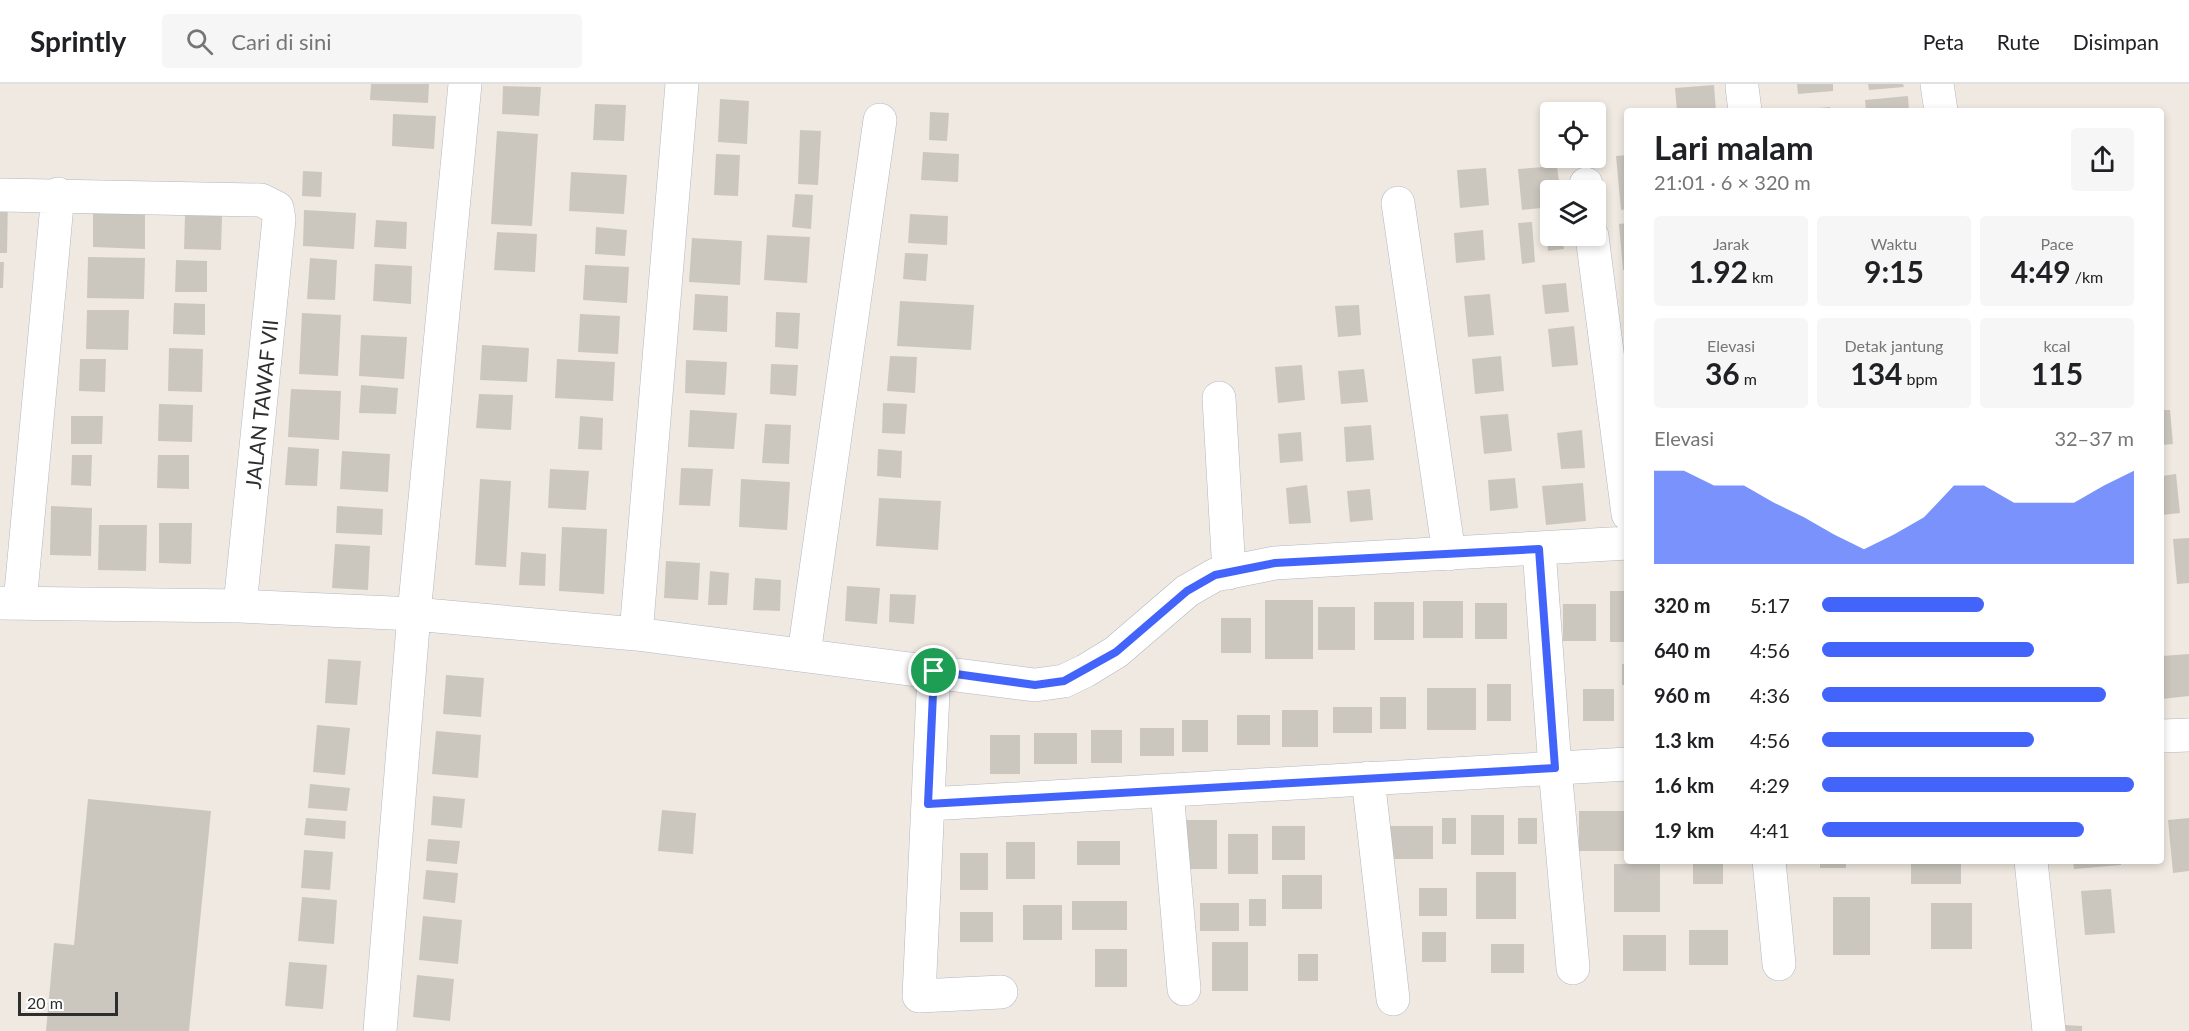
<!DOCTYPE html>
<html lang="id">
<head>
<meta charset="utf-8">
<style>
	:root { --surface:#fff; --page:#f6f6f6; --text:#202124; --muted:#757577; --line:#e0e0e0; --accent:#4264fb }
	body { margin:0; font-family:Lato,sans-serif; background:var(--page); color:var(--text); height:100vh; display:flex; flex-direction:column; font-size:22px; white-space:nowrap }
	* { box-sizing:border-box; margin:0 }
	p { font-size:20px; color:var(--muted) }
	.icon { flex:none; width:33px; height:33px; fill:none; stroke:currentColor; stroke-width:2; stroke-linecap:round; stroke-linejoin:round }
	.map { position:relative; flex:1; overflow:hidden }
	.drawer { position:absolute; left:1624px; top:24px; width:540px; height:756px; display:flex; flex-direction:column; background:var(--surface); border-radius:6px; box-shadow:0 3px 9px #0003 }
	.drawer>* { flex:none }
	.controls { position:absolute; left:1540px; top:18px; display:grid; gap:12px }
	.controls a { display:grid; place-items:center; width:66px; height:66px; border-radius:6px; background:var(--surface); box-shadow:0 3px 9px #0003; font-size:30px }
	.scale { position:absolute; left:18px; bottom:15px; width:100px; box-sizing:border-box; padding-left:6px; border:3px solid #2e2e2e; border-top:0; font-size:16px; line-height:21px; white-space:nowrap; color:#2e2e2e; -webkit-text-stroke:4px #fff; paint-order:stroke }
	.pin { position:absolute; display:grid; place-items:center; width:51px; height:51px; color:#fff; margin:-26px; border:3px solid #fff; border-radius:50%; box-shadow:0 2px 6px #0007 }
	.round { display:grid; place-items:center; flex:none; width:63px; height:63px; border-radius:6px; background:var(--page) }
	.headline { display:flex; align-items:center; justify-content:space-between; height:102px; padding:0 30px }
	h1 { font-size:33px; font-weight:700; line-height:45px }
	.metrics { display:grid; grid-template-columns:repeat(3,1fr); gap:9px; height:102px; padding:6px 30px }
	.metrics div { display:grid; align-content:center; border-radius:6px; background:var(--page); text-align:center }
	.metrics b { font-size:30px; font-weight:700 }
	.metrics small { font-size:16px; font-weight:400 }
	.metrics p { font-size:16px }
	.chart { height:168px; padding:12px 30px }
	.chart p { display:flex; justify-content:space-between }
	.chart svg { width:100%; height:108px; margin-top:6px; fill:var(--accent); opacity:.7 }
	ul { padding:0 30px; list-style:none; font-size:20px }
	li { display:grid; grid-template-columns:96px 72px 1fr; align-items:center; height:45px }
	li i { height:15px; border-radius:8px; background:var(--accent) }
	header { display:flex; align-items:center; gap:36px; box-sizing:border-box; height:84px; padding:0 30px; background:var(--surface); border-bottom:2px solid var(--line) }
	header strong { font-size:28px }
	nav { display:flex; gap:33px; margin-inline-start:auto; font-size:21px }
	.search { width:420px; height:54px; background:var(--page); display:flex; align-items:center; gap:15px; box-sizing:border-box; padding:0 21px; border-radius:6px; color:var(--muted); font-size:22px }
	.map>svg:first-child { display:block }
	.building { fill:#cbc7bf }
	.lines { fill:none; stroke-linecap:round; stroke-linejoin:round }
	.minor-casing { stroke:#b4b7c1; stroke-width:34 }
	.minor { stroke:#fff; stroke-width:33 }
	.route-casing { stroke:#fff; stroke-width:12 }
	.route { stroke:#4264fb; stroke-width:8 }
	.labels { text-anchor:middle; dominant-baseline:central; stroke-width:4.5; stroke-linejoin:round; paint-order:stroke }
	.street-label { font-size:21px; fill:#2e2e2e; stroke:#fff }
</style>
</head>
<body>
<header>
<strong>Sprintly</strong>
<div class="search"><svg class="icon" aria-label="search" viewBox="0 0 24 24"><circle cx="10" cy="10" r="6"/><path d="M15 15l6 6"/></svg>Cari di sini</div>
<nav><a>Peta</a><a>Rute</a><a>Disimpan</a></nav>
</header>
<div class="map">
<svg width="2189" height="947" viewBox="0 0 2189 947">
	<rect width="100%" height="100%" fill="#efe9e1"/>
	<!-- building -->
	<path class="building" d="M371,0H429L428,19L370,16Z
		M1797,0H1833V7L1798,10Z
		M1868,0H1903L1904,3L1869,6Z
		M1714,1L1716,27H1677L1675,4Z
		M503,2L541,3L539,32L502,30Z
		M1908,12L1909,27H1866L1865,16Z
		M720,15L749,17L747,60L718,58Z
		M595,20L626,21L624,57L593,56Z
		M1830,23V27H1808V25Z
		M930,28L949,29L947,57L929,56Z
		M393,30L436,32L434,65L392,62Z
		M800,46L821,47L818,101L798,100Z
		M497,47L538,50L532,142L491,140Z
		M923,68L959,70L958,98L921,96Z
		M716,70L740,71L738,112L714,111Z
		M1628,71V125L1621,126L1616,72Z
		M1557,82L1560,106H1551V123L1522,126L1518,85Z
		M1486,84L1489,121L1460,124L1457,86Z
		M303,87L322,88L321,113L302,112Z
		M571,88L627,91L624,130L569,127Z
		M795,110L813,111L811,145L792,143Z
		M0,115H8L7,169H0Z
		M93,123L145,124V165L93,163Z
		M304,126L356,129L354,165L303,162Z
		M910,130L948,132L947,161L908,159Z
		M185,131L222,132L221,166L184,165Z
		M1545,132H1551V152H1562L1564,165L1548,167Z
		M376,136L407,138L406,165L374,163Z
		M1532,138L1535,178L1522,180L1518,139Z
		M1628,139V186H1623L1619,140Z
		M596,143L627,146L625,172L595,170Z
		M1483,146L1485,176L1456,179L1454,149Z
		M497,148L537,150L535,188L494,186Z
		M767,151L810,153L807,199L764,196Z
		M692,154L742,157L740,201L689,198Z
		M905,169L928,170L926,197L903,195Z
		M88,173L145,174L144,215L87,214Z
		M310,174L337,176L335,216L307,215Z
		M176,176L207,177V208H175Z
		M0,178H4L3,204H0Z
		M375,180L412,182L411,220L373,217Z
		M585,181L629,183L627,219L583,216Z
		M1566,199L1569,228L1545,230L1542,201Z
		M695,210L728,212L727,248L693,246Z
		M1490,210L1494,251L1468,253L1464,212Z
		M900,217L974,221L971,266L897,262Z
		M174,219L205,220V251L173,250Z
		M1359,221L1361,251L1338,253L1335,222Z
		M87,226H129L128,266L86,265Z
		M776,228L800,229L798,265L775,263Z
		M302,229L341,231L338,292L299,290Z
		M580,230L620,232L618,270L578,268Z
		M1574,242L1578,281L1552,283L1548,245Z
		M361,251L407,253L404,295L359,292Z
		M482,261L529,264L527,298L480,296Z
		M169,264L203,265L202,308L168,307Z
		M890,272L917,273L915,309L887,307Z
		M1501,272L1504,307L1475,310L1472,275Z
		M80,275H106L105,308L79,307Z
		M557,275L615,278L613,317L555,314Z
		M686,276L727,278L725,311L685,309Z
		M771,280L798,281L796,312L770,310Z
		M1302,281L1305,316L1278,319L1275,283Z
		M1364,285L1368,318L1341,320L1338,287Z
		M361,301L398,304L396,330L359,329Z
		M291,305L341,307L339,356L288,353Z
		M479,310L513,311L511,346L476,344Z
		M883,319L907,320L905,350L882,349Z
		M159,320L193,321L192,358L158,357Z
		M690,326L737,329L734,365L688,363Z
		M2162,326H2170L2173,360L2162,361Z
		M1508,330L1512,367L1484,370L1480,332Z
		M71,332H103L102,360H71Z
		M580,332L603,334L602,366L578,365Z
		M765,340L791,341L789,380L762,379Z
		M1371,341L1374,376L1346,378L1344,343Z
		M1582,346L1585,384L1561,385L1557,349Z
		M1301,348L1303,377L1280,379L1278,350Z
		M288,363L319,365L317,402L285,401Z
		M878,365L902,367L901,394L877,392Z
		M342,367L390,370L388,408L340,405Z
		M72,371H92L91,402L71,401Z
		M158,371H189V405L157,404Z
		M681,384L713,385L710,422L679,421Z
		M550,385L589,387L586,426L548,424Z
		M2176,390L2180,429L2162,431V392Z
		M1515,394L1518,424L1490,427L1488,396Z
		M480,395L511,397L506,483L475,481Z
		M741,395L790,398L787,446L739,443Z
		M1583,399L1586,437L1546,441L1542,402Z
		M1307,401L1311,439L1289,440L1286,404Z
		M1370,405L1373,436L1350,438L1347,407Z
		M879,414L941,417L938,466L876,462Z
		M51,422L92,424L91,472L50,471Z
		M337,422L383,425L382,451L336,449Z
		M159,439H192L191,480L159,479Z
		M99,441H147L146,487L98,486Z
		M562,443L607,445L604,510L559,507Z
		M2189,454V499L2177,500L2173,455Z
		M335,460L370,462L368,506L332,504Z
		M521,468L546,470L545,502L519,501Z
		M666,477L700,479L698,516L664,514Z
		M710,487L729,489L727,521H708Z
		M755,494L781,496L780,527L753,526Z
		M847,502L880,504L877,540L845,537Z
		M1610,507H1628V558H1610Z
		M890,510L916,511L914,540L889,538Z
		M1265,516H1313V575H1265Z
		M1423,517H1463V554H1423Z
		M1374,518H1414V556H1374Z
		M1475,519H1507V555H1475Z
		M1563,520H1596V557H1563Z
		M1318,523H1355V566H1318Z
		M1221,534H1251V569H1221Z
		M2189,570V612L2162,615V572Z
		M328,575L361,577L357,621L325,619Z
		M1622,580H1628V601H1622Z
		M446,591L484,594L481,633L443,630Z
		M1487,600H1511V637H1487Z
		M1427,604H1476V646H1427Z
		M1583,605H1614V637H1583Z
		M1380,613H1406V645H1380Z
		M1333,623H1372V649H1333Z
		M1282,626H1318V663H1282Z
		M1237,631H1270V661H1237Z
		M1182,636H1208V668H1182Z
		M317,641L350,644L345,691L313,688Z
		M1140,644H1174V672H1140Z
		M1091,646H1122V679H1091Z
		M436,647L481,651L478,694L432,690Z
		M1034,649H1077V680H1034Z
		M990,651H1020V690H990Z
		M310,700L350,704L347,727L308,724Z
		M433,712L465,715L462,744L431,741Z
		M88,715L211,727L189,947H46L54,859L74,861Z
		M662,726L696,729L693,770L658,767Z
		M1579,727H1628V767H1579Z
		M1471,731H1504V771H1471Z
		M306,734L346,737L345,755L304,751Z
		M1442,734H1456V760H1442Z
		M1518,734H1537V760H1518Z
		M2189,734V787L2173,789L2168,736Z
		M1182,736H1217V785H1182Z
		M1272,742H1305V776H1272Z
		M1382,742H1433V775H1382Z
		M1228,750H1258V790H1228Z
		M428,755L460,757L457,780L426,777Z
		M1077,757H1120V781H1077Z
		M1006,758H1035V795H1006Z
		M304,766L333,768L330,806L301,804Z
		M960,769H988V806H960Z
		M1693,777H1723V800H1693Z
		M1820,777H1846V784H1820Z
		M1911,777H1961V800H1911Z
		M2073,777H2121V781L2074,785Z
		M1614,780H1660V828H1614Z
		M426,786L458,789L455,819L423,815Z
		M1476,788H1516V835H1476Z
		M1282,791H1322V825H1282Z
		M1419,804H1447V832H1419Z
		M2111,805L2115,849L2085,851L2081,807Z
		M302,813L337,816L334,860L298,857Z
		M1833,813H1870V871H1833Z
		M1249,815H1266V842H1249Z
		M1072,817H1127V846H1072Z
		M1200,819H1239V847H1200Z
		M1931,819H1972V865H1931Z
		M1023,821H1062V856H1023Z
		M960,828H993V858H960Z
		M423,832L462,836L458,880L419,876Z
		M1689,846H1728V881H1689Z
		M1422,848H1446V878H1422Z
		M1623,851H1666V887H1623Z
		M1212,858H1248V907H1212Z
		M1491,860H1524V889H1491Z
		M1095,865H1127V903H1095Z
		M1298,870H1318V897H1298Z
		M289,878L327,881L323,925L285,922Z
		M417,891L454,895L450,937L413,933Z
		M2065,941L2082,942V947H2065Z"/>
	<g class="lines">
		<defs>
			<path id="minor" d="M1937,0L1941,27
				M1742,3L1745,27
				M1586,100L1587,106
				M0,111L261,116L277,124L279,135L240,522
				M1398,119L1449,470
				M1592,152L1628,430
				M1219,314L1229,489
				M1539,465L1555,684L1573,884
				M0,519L240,522L414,530L636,550L1035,601L1064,597L1085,587L1116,568L1187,507L1215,491L1275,479L1628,459
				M20,519L58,110
				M636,550L682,0
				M804,570L880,36
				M934,587L919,912L1001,908
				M2162,652L2189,651
				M1368,694L1393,915
				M1167,707L1184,905
				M928,720L1628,680
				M1769,777L1779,880
				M2031,777L2049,947
				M380,947L414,530L465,0"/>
		</defs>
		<!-- minor casing -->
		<use href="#minor" class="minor-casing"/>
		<!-- minor -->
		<use href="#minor" class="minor"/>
	</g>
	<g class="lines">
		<defs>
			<path id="route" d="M1539,465L1555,684L928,720L934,587L1035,601L1064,597L1116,568L1187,507L1215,491L1275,479Z"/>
		</defs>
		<!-- route casing -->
		<use href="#route" class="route-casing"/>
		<!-- route -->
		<use href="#route" class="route"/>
	</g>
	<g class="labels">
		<!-- street labels -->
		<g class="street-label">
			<text transform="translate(261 320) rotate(-84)">JALAN TAWAF VII</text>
		</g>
	</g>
</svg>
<div class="controls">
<a><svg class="icon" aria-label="locate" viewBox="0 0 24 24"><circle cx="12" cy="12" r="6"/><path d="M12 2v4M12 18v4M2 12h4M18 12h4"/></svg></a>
<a><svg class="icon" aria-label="layers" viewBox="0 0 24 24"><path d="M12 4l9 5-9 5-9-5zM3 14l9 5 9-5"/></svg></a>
</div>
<div class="scale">20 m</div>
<div class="pin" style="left:934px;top:587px;background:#1e9e55"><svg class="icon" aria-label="arrive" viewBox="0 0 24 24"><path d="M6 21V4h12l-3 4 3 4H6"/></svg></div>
<section class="drawer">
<div class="headline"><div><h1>Lari malam</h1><p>21:01 · 6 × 320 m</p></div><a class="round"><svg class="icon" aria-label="share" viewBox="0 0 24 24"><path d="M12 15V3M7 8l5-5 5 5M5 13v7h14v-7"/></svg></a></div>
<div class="metrics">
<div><p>Jarak</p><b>1.92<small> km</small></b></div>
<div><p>Waktu</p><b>9:15</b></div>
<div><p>Pace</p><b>4:49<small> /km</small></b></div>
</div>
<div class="metrics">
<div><p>Elevasi</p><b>36<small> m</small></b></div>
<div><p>Detak jantung</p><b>134<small> bpm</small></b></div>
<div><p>kcal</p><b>115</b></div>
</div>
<div class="chart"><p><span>Elevasi</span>32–37 m</p>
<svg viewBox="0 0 160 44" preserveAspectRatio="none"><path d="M0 44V6L10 6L20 12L30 12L40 19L50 25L60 32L70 38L80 32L90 25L100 12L110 12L120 19L130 19L140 19L150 12L160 6V44z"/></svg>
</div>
<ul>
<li><b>320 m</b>5:17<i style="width:52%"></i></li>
<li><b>640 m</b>4:56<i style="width:68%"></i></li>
<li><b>960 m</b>4:36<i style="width:91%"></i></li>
<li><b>1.3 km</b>4:56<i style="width:68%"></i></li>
<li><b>1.6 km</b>4:29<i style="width:100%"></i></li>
<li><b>1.9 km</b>4:41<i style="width:84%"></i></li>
</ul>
</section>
</div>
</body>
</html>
